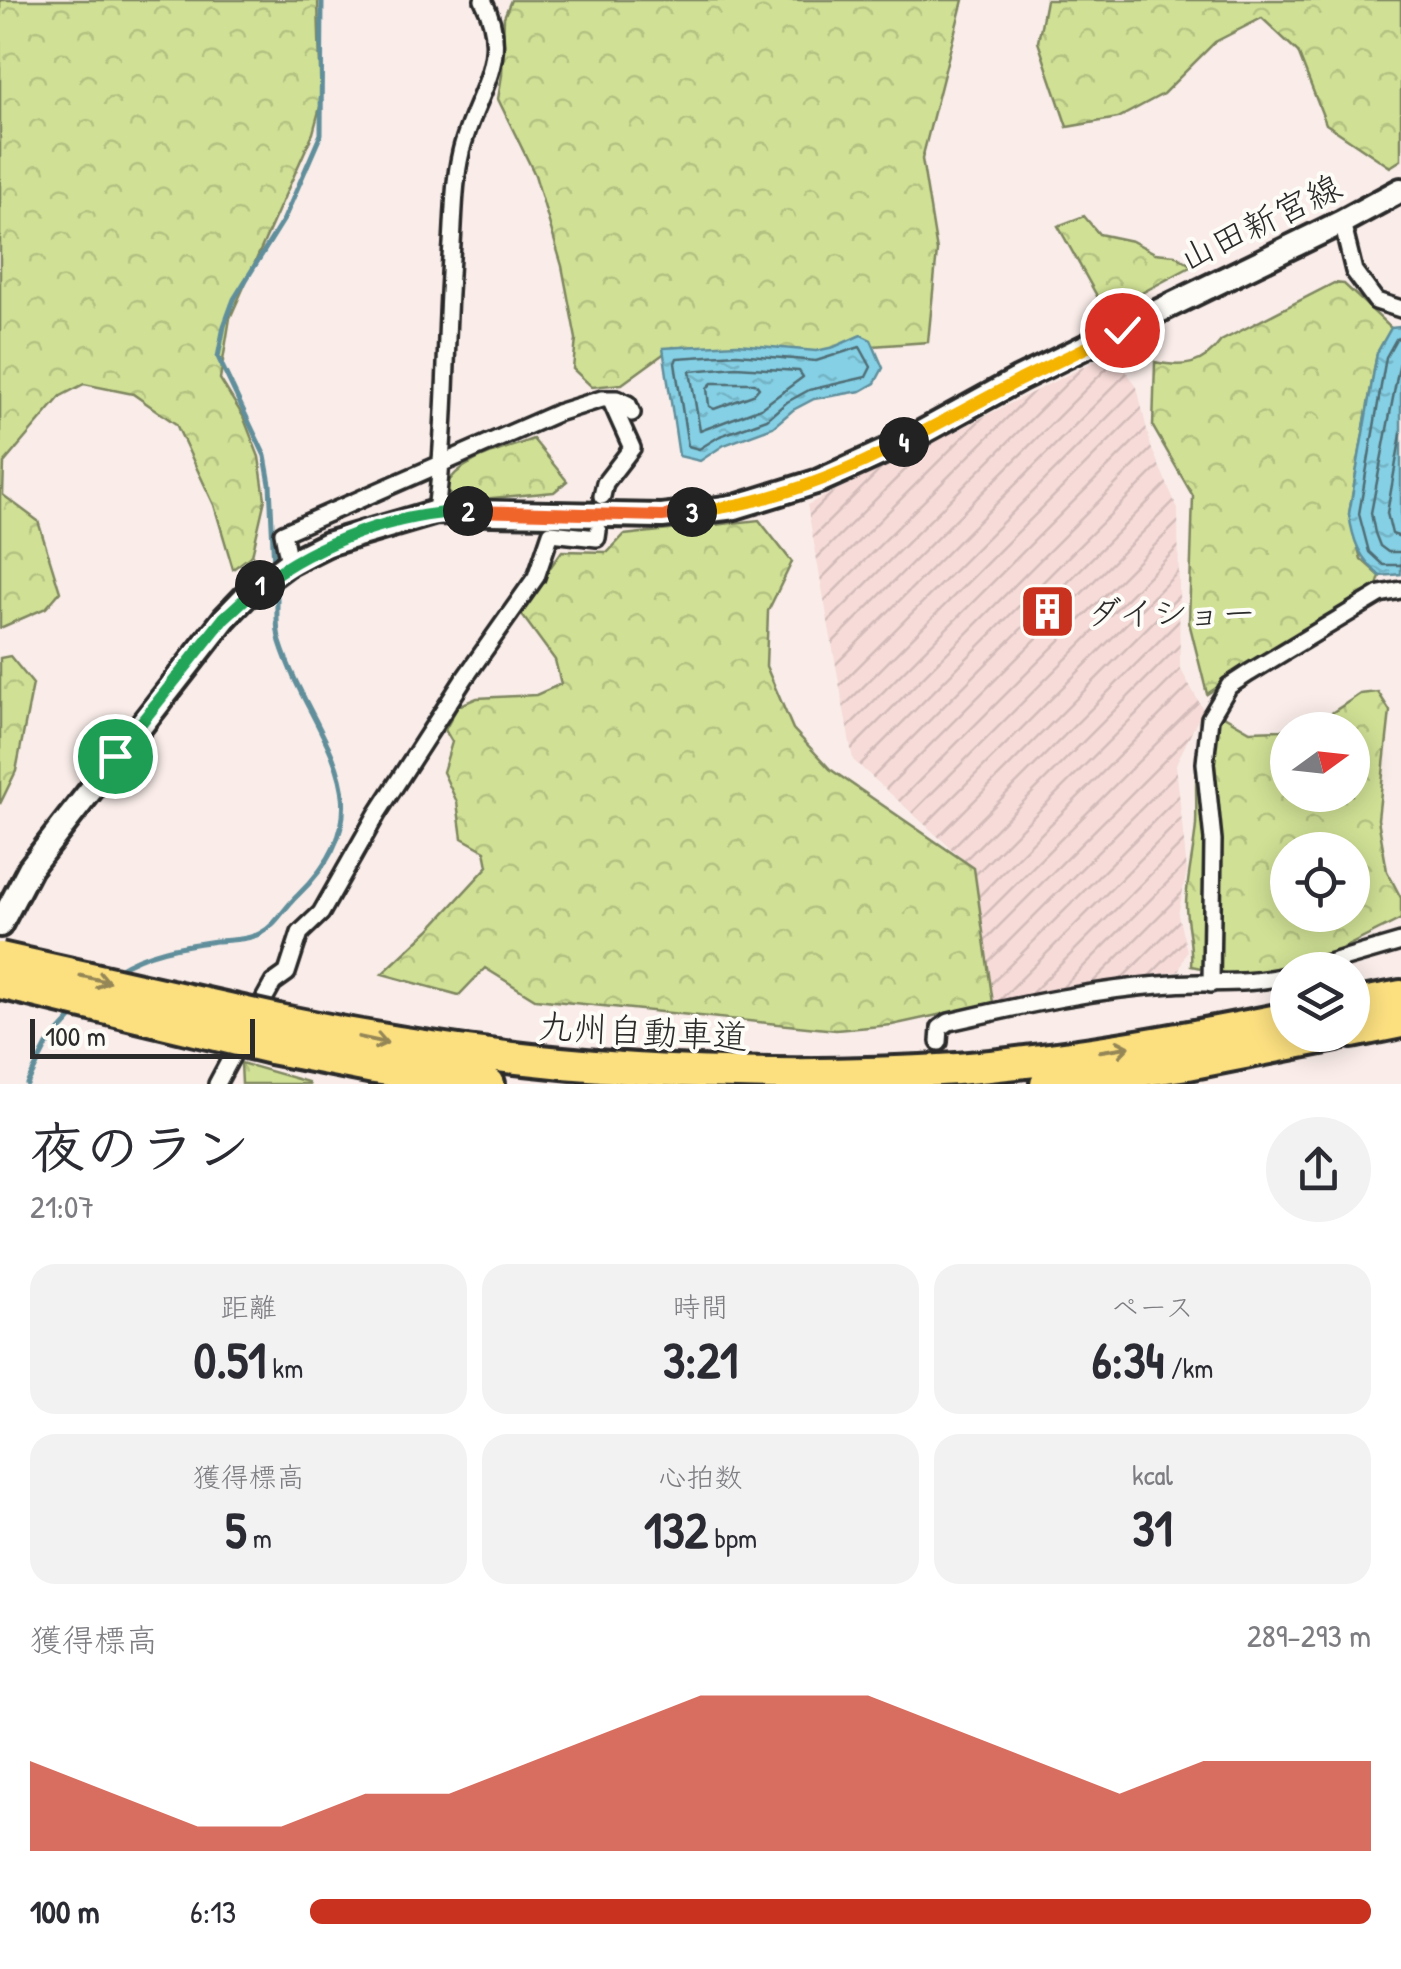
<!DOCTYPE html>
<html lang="ja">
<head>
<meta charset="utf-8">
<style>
	:root { --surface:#fff; --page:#f2f2f3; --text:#2b2b33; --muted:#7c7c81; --accent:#c8321e }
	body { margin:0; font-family:"Patrick Hand","Klee One",sans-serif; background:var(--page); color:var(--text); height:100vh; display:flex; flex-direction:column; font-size:38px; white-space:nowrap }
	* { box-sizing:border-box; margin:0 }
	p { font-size:32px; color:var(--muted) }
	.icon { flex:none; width:55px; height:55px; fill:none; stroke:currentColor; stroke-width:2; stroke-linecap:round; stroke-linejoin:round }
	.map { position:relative; height:1084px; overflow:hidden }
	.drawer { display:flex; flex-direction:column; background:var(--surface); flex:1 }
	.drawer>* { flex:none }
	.needle { width:65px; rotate:75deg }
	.controls { position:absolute; left:1270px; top:712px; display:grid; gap:20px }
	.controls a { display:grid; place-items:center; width:100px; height:100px; border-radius:50%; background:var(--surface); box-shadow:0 5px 25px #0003; font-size:50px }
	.scale { position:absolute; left:30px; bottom:25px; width:225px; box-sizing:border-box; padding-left:10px; border:5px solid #2b2b2b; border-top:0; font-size:28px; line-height:35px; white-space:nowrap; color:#2b2b2b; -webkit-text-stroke:8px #fdfcf7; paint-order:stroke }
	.pin { position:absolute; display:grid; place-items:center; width:85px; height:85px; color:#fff; margin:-42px; border:5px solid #fff; border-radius:50%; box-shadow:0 2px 10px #0007 }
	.km { position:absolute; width:50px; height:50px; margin:-25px; border-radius:50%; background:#222; color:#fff; font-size:28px; line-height:50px; text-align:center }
	.round { display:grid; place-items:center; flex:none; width:105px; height:105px; border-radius:52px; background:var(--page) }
	.headline { display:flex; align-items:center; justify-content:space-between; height:170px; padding:0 30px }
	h1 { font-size:55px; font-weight:700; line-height:75px }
	.metrics { display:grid; grid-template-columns:repeat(3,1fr); gap:15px; height:170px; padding:10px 30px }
	.metrics div { display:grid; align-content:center; border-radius:25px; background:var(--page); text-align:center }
	.metrics b { font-size:50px; font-weight:700 }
	.metrics small { font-size:28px; font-weight:400 }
	.metrics p { font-size:28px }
	.chart { height:280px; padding:20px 30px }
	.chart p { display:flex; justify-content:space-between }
	.chart svg { width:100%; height:180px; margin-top:10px; fill:var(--accent); opacity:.7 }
	ul { padding:0 30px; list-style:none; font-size:32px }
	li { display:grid; grid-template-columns:160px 120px 1fr; align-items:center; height:75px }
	li i { height:25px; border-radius:12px; background:var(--accent) }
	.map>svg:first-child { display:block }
	.industrial { fill:url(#industrial-furrows) }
	.forest { fill:url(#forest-crowns); stroke:#7e8660; stroke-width:2.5; fill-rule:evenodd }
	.water { fill:url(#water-ripples); stroke:#618e9b; stroke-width:2.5 }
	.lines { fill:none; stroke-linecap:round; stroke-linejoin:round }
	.shore { stroke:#4f6d75; stroke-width:2.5 }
	.stream { stroke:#618e9b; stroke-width:5 }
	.minor-casing { stroke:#2b2b2b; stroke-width:22 }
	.secondary-casing { stroke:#2b2b2b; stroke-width:30 }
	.motorway-casing { stroke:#2b2b2b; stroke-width:38 }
	.minor { stroke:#fdfcf7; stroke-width:15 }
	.secondary { stroke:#fdfcf7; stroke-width:22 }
	.motorway { stroke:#fce080; stroke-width:30 }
	.motorway-bridge-casing { stroke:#2b2b2b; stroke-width:38; stroke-linecap:butt }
	.motorway-bridge { stroke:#fce080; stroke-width:30 }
	.oneway { stroke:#948656 }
	.split-1-casing { stroke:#fff; stroke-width:20 }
	.split-2-casing { stroke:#fff; stroke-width:20 }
	.split-3-casing { stroke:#fff; stroke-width:20 }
	.split-4-casing { stroke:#fff; stroke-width:20 }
	.split-5-casing { stroke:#fff; stroke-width:20 }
	.split-1 { stroke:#22a559; stroke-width:12 }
	.split-2 { stroke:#22a559; stroke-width:12 }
	.split-3 { stroke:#f0652b; stroke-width:12 }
	.split-4 { stroke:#f5b400; stroke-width:12 }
	.split-5 { stroke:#f5b400; stroke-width:12 }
	.labels { text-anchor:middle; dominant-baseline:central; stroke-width:8; stroke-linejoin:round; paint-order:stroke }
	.street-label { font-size:35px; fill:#2b2b2b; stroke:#fdfcf7 }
	.poi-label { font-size:35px; fill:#2b2b2b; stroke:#fdfcf7; text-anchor:start }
</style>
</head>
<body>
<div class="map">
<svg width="1401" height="1084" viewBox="0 0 1401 1084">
	<defs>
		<pattern id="industrial-furrows" width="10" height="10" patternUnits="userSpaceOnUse" patternTransform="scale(2.5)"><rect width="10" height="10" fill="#f6dbd8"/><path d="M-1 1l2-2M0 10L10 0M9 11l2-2" fill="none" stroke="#d3bcba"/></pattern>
		<pattern id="forest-crowns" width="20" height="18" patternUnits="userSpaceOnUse" patternTransform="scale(2.5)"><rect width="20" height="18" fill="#d0e195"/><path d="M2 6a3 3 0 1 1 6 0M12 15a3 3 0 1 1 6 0" fill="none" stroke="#b3c181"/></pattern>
		<pattern id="water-ripples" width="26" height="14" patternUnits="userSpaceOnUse" patternTransform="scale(2.5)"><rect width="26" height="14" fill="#85d0e5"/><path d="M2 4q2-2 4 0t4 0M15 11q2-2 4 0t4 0" fill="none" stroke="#73b3c5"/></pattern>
	</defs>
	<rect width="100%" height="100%" fill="#faede9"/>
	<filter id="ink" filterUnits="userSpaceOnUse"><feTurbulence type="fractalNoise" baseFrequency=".01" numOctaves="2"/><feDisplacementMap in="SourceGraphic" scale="20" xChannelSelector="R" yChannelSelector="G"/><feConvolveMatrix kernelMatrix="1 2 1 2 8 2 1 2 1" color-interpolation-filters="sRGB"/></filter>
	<g filter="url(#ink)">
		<!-- industrial -->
		<path class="industrial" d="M1113,352L1137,387L1151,447L1178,509L1180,668L1203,709L1176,764L1187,871L1178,915L1187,951L1179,971L993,1003L973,868L853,760L807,505Z"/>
		<!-- forest -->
		<path class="forest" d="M0,0H318L321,103L313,133L230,318L220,379L243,416L259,457L265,499L252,555L233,569L214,505L176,424L133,394L84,384L61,396L4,463L3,495L38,521L60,592L46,608L0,628Z
			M511,0H963L922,159L937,251L928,342L858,347L781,367L735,351L673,347L622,384L592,387L573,369L576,339L562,266L535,175L498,99L502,75L504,17Z
			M1046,0H1401V160L1390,167L1326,124L1298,52L1262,18L1215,42L1163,94L1118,118L1067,127L1038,42Z
			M1084,216L1099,234L1132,241L1155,253L1175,255L1192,266L1106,312L1058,226Z
			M1334,283L1344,284L1391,328L1377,353L1349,514L1361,559L1380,576L1376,589L1326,615L1207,694L1189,622L1193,496L1153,427L1155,362C1183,368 1203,366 1221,341Z
			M533,439L567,481L554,492L471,500L451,497L446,486C460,458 505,450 533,439Z
			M759,520L792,562L768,611L766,666L793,729L830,769L974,868L993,1003L892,1025L836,1030L535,999L485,968L459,995L382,974L429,930L488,866L485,851L462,838L457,802L443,772L452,742L445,730L458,706L477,698L536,695L561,684L555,660L519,611L562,551L608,552L624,535Z
			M10,656L33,684L16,771L0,804V658Z
			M1378,692L1390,711L1378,819L1387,871L1401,898V919L1315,962L1251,978L1191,966C1193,943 1186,925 1186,904C1187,877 1194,851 1196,825C1198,779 1189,753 1215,711L1250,731L1282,730L1330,714L1360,694ZM1288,730H1352V795H1288ZM1288,850H1352V915H1288Z
			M241,1063L308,1082L309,1084H242Z"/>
		<!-- water -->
		<path class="water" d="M1401,327V574L1380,576C1359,557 1353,541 1349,514L1377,353L1391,328Z
			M861,335L871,340L883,368L875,383L861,391L814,399L793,410L773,427L724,445L700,461L679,456L663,348L737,344L816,351L834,347Z"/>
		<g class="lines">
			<!-- shore -->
			<path class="shore" d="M1401,337L1396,339L1386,357L1359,514L1369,552L1383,565H1401
				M860,347L871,367L866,377L809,390L787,402L767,419L720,436L699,449L688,446L675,363L677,358L737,354L816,361Z
				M1401,356L1371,513L1375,533L1380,546L1388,552H1401
				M736,367L799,371L803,377L761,408L700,431L690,371Z
				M712,383H755L759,388L753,395L714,409L709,406L707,388Z
				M1401,434L1387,513L1392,534L1401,537"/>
			<!-- stream -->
			<path class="stream" d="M274,566L270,484L265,456L218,357L224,326L234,299L284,219L321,134L322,0
				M115,971C147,951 180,946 216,941C231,940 248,940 261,933C277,924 284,908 298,895C396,800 310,737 280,642C274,622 279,603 276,582
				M27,1084L47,1045L77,1012"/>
			<defs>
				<path id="minor" d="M1342,222L1354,271L1376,301L1401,309
					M602,496L605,483L632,448L610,399
					M436,512C447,423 445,333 452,244C454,213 454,182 461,152C474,95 514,60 483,0
					M289,563L283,533L557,413L602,399H617L628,404L632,413
					M1304,970L1401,942
					M1211,984L1213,840L1205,763L1210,718L1229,686L1249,673L1380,594L1401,590
					M253,1019L273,983L287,973L300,933L321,913L377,814L464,679L536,577L551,533L597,538L598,531
					M939,1042L940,1028L949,1022C1023,1005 1096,989 1172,984C1210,981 1250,986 1288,975
					M217,1084L241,1039"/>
				<path id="secondary" d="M0,925L30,868L225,618L250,592L289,563L327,544L436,512L662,516L735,507L819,481L899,445L1019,379L1342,222L1401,190"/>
				<path id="motorway" d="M1352,1005L1401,996
					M278,1020C504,1067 726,1084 957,1069C1068,1060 1178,1040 1288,1018
					M1352,1032L1401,1022
					M271,1048L374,1068L489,1084
					M1046,1084L1188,1064L1336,1035"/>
			</defs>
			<!-- minor casing -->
			<use href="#minor" class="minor-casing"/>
			<!-- secondary casing -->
			<use href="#secondary" class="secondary-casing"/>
			<!-- motorway casing -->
			<use href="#motorway" class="motorway-casing"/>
			<!-- minor -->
			<use href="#minor" class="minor"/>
			<!-- secondary -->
			<use href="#secondary" class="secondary"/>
			<!-- motorway -->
			<use href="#motorway" class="motorway"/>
			<defs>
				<path id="motorway-bridge" d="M0,958L278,1020
					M0,983L271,1048"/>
			</defs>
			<!-- motorway-bridge casing -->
			<use href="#motorway-bridge" class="motorway-bridge-casing"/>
			<!-- motorway-bridge -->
			<use href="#motorway-bridge" class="motorway-bridge"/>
		</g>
		<!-- one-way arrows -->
		<defs><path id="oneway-shaft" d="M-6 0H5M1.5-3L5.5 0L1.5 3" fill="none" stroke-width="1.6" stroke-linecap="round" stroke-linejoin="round" transform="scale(2.5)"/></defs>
		<g class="oneway">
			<use href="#oneway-shaft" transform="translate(95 979) rotate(13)"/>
			<use href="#oneway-shaft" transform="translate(373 1040) rotate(12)"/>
			<use href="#oneway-shaft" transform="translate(1115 1049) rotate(-9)"/>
		</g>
	</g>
	<g class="lines" filter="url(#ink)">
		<defs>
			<path id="split-1" d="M115,756L224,618L260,585"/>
			<path id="split-2" d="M260,585C319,541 395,514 468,511"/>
			<path id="split-3" d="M468,511L662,516L692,512"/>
			<path id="split-4" d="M692,512C766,504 838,477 904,442"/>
			<path id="split-5" d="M904,442L1020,380L1122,330"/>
		</defs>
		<!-- split-1 casing -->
		<use href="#split-1" class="split-1-casing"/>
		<!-- split-2 casing -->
		<use href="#split-2" class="split-2-casing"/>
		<!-- split-3 casing -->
		<use href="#split-3" class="split-3-casing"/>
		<!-- split-4 casing -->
		<use href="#split-4" class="split-4-casing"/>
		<!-- split-5 casing -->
		<use href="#split-5" class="split-5-casing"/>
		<!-- split-1 -->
		<use href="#split-1" class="split-1"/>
		<!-- split-2 -->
		<use href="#split-2" class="split-2"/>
		<!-- split-3 -->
		<use href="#split-3" class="split-3"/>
		<!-- split-4 -->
		<use href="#split-4" class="split-4"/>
		<!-- split-5 -->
		<use href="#split-5" class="split-5"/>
	</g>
	<!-- icons -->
	<defs>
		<symbol id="building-square" viewBox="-11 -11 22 22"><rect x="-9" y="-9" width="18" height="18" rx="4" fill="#c8321e" stroke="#fdfcf7"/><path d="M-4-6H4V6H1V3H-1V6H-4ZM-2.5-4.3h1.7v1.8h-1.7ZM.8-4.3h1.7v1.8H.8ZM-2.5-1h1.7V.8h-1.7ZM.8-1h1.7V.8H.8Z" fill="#fff"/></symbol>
	</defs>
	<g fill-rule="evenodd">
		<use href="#building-square" x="1016" y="580" width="63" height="63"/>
	</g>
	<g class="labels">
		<!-- street labels -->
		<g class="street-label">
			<text transform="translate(1260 222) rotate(-26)">山田新宮線</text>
			<text transform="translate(643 1031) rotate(3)">九州自動車道</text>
		</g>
		<!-- poi labels -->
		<g class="poi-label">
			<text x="1087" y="612">ダイショー</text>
		</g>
	</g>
</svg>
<div class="controls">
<a><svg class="needle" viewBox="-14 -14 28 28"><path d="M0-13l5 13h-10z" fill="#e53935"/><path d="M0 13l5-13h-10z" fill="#7c7c81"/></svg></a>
<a><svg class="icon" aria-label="locate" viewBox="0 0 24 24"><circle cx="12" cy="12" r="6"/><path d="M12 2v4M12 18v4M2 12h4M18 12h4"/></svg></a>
<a><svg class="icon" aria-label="layers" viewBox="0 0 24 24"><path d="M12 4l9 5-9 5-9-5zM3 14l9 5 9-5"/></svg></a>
</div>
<div class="scale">100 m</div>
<div class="pin" style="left:115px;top:756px;background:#1e9e55"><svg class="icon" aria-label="arrive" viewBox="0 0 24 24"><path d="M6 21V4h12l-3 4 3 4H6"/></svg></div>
<div class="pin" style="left:1122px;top:330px;background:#d93025"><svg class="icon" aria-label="check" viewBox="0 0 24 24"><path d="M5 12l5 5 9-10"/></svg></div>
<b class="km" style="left:260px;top:585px">1</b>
<b class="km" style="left:468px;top:511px">2</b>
<b class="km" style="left:692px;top:512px">3</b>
<b class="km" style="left:904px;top:442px">4</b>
</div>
<section class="drawer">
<div class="headline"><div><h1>夜のラン</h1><p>21:07</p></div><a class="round"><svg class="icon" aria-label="share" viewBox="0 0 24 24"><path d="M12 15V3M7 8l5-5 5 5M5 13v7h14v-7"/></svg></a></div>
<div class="metrics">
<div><p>距離</p><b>0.51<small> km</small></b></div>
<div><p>時間</p><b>3:21</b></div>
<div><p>ペース</p><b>6:34<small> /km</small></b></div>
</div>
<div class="metrics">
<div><p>獲得標高</p><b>5<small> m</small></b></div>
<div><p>心拍数</p><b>132<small> bpm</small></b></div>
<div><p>kcal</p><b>31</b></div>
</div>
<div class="chart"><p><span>獲得標高</span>289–293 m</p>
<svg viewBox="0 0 160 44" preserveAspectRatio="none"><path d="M0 44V22L10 30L20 38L30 38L40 30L50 30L60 22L70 14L80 6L90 6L100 6L110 14L120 22L130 30L140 22L150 22L160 22V44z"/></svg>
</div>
<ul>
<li><b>100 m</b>6:13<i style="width:100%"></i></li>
</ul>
</section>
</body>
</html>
